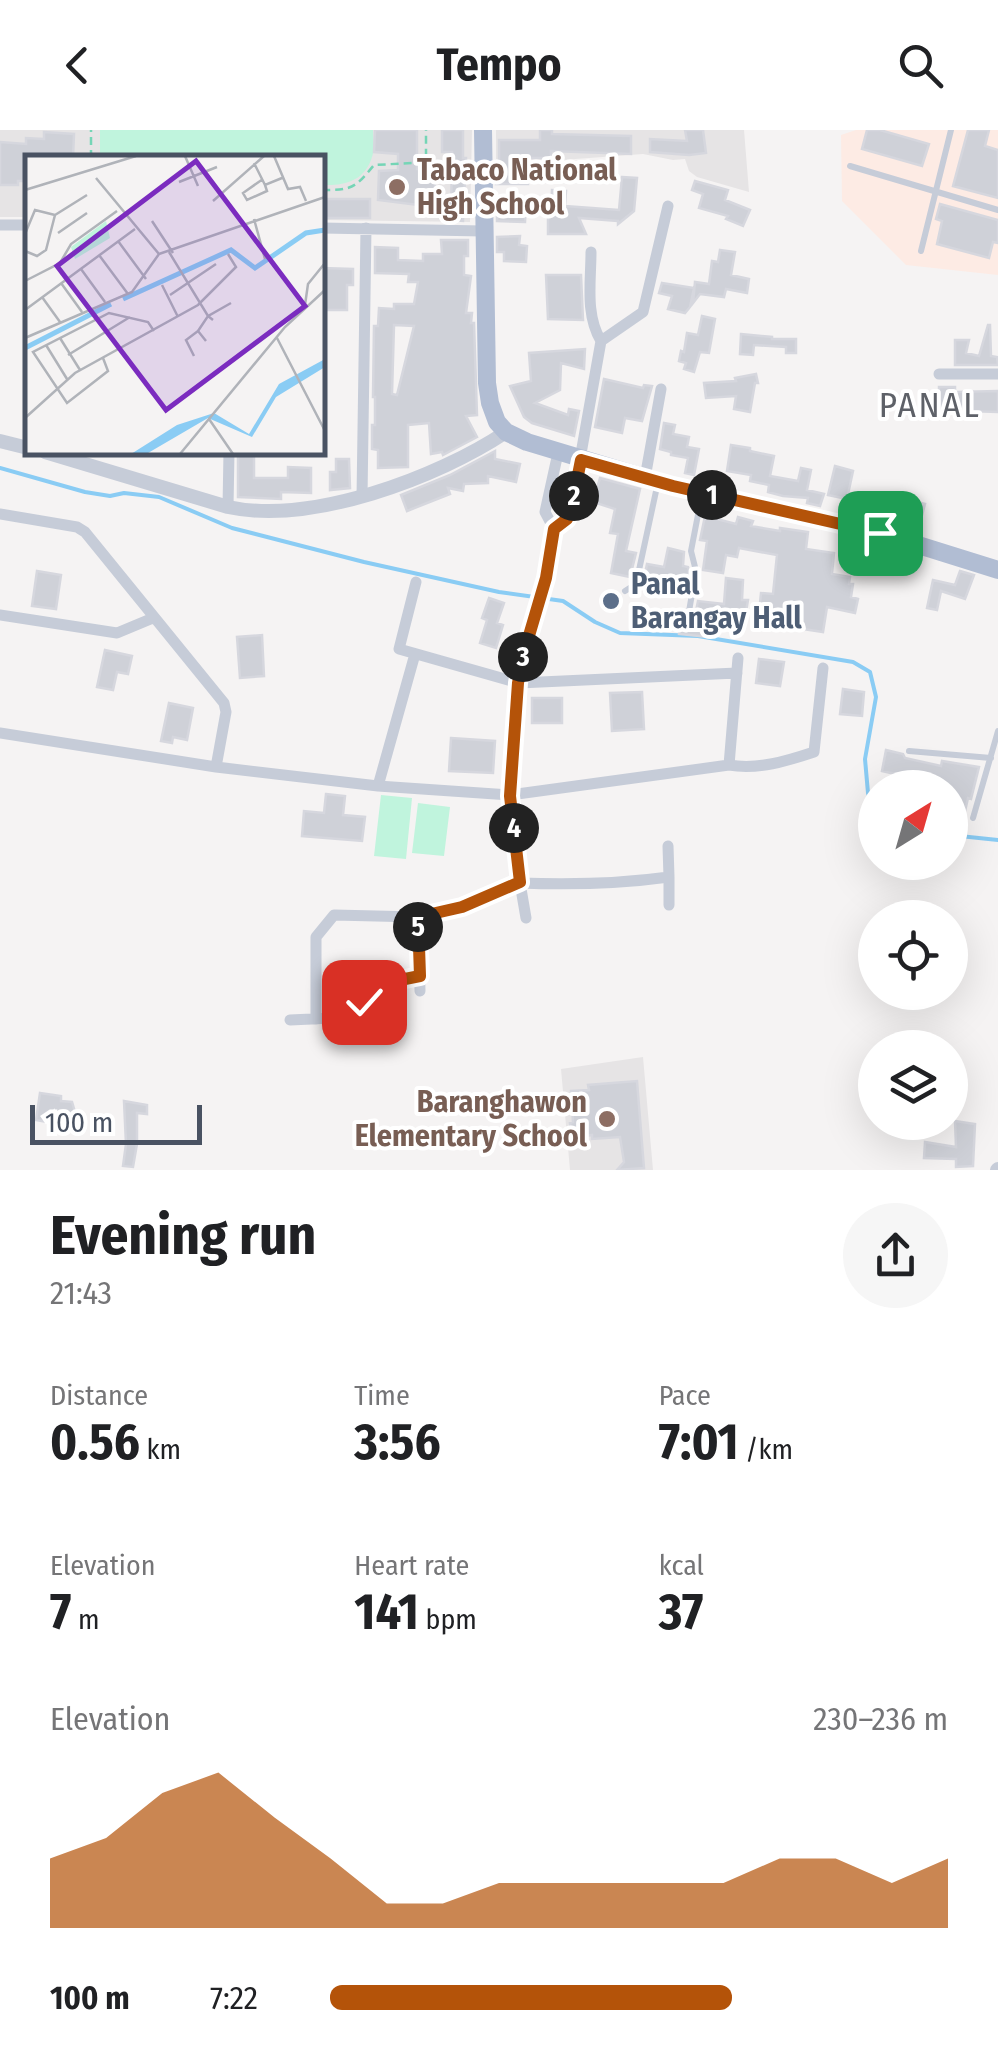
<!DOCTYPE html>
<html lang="en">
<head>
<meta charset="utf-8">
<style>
	:root { --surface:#fff; --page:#f6f6f6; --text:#202124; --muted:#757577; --accent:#b45309 }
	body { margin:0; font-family:"Fira Sans Condensed",sans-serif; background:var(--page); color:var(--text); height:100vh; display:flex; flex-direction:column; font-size:38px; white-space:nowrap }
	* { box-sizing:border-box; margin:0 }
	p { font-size:32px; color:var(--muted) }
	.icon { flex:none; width:55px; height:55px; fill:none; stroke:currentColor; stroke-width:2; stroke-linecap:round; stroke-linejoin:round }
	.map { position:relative; height:1040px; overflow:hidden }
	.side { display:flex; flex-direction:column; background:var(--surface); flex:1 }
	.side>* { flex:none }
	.needle { width:65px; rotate:37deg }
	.buttons { position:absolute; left:858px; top:640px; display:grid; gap:20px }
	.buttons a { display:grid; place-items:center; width:110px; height:110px; border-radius:50%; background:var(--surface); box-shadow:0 10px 40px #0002; font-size:50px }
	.scale { position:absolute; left:30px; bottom:25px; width:172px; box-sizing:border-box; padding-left:10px; border:5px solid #495262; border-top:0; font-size:28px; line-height:35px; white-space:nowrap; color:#495262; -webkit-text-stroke:8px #fff; paint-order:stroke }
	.pin { position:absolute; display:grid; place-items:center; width:85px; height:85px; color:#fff; margin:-42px; border-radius:20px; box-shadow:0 5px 15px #0006 }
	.km { position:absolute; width:50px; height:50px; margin:-25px; border-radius:50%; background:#222; color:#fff; font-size:28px; line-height:50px; text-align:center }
	.round { display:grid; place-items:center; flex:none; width:105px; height:105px; border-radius:52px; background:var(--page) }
	.headline { display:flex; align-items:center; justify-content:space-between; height:170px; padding:0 50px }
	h1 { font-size:55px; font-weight:700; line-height:75px }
	.metrics { display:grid; grid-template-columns:repeat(3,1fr); gap:15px; height:170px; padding:10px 50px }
	.metrics div { display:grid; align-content:center }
	.metrics b { font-size:50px; font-weight:700 }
	.metrics small { font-size:28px; font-weight:400 }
	.metrics p { font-size:28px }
	.chart { height:280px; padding:20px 50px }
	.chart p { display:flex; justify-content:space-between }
	.chart svg { width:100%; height:180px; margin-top:10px; fill:var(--accent); opacity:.7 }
	ul { padding:0 50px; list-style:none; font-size:32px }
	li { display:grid; grid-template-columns:160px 120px 1fr; align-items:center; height:75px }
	li i { height:25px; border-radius:12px; background:var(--accent) }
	header { display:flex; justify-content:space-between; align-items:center; height:130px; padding:0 50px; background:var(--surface); font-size:45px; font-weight:700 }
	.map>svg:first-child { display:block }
	.education { fill:#e6e4e5 }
	.medical { fill:#fdebe4 }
	.green { fill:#c0f4dd }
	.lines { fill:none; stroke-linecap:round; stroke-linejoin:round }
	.stream { stroke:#8accf4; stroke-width:4 }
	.building { fill:#cfd1d8; stroke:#d6d7de; stroke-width:2.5; fill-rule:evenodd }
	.path { stroke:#75d5b6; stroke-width:2.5; stroke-dasharray:8 5; stroke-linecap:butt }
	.service { stroke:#c6ccd8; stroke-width:6 }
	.minor { stroke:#c6ccd8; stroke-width:11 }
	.tertiary { stroke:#c6ccd8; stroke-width:14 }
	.primary { stroke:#b1bdd3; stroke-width:18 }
	.route-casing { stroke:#fff; stroke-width:20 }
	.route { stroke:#b45309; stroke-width:12 }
	.education-dot { fill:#8d6e63; stroke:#fff; stroke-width:4 }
	.service-dot { fill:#5c6f8a; stroke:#fff; stroke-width:4 }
	.labels { text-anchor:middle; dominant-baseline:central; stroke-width:8; stroke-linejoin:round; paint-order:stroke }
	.education-label { font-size:30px; font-weight:bold; fill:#785e54; stroke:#fff; text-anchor:start }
	.service-label { font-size:30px; font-weight:bold; fill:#4e5e75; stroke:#fff; text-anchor:start }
	.quarter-label { font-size:35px; letter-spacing:2.5px; fill:#5e6168; stroke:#fff }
	.inset-river { fill:none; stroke:#8accf4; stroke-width:5 }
	.inset-road { fill:none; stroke:#b0b3b9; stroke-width:2.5 }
	.view { fill:#7b2cbf; fill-opacity:0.15; stroke:#7b2cbf; stroke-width:5 }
	.inset-edge { fill:none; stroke:#495262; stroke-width:5 }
</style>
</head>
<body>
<header><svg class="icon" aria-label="back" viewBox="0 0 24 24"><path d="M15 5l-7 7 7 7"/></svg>Tempo<svg class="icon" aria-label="search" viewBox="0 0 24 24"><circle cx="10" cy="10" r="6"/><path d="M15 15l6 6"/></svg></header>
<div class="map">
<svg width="998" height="1040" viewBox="0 0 998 1040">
	<rect width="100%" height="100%" fill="#f5f3f3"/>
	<!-- education -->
	<path class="education" d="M0,0H472L470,92L323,90L322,28H28L27,87H0Z
		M496,0H744L749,62L697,47L689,41L685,29L673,30L643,24L562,30L496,29Z
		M643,927L653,1040H570L561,939Z"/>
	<!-- medical -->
	<path class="medical" d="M856,0H998V145L906,135L842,71L841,5Z"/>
	<!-- green -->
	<path class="green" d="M100,0H373C373,8 375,19 372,27C365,51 344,56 323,55L322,28L100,27Z
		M381,665L412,668L406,729L374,726Z
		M418,673L450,677L444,726L412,723Z"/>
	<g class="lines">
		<!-- stream -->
		<path class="stream" d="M0,338L85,362L110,366L124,363L159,367L232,398L364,432L499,462L563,471L595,492L620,503L698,506L853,532L870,542L876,567L865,629L868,663L875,683
			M950,705L998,710"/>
	</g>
	<!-- building -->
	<path class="building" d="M375,0H417V39L435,38V77L378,70L379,41L398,40V24L374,22Z
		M442,0H463V28H466L463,91L451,90L452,22H442Z
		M540,0H552V4L631,6V24L551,21V28H528V54H496V31H499V10H540Z
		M685,0H703L706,23L689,25L650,22V9L687,11Z
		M867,0H880L929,14L922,36L862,19Z
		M968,0H989L985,16L998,20V68L953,56Z
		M44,2L74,4L73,28H28V51H18V55H0V12L26,14V8L44,9Z
		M622,47L637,48L634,81L618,94V91L579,88L586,104H548V77H551L552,60L566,61L565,76L619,80Z
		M695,51L728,60L725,70L750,80L743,96L726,89L728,86L699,78L703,64L692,60Z
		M322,69H370V88H322Z
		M497,73L526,74L525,92L497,91Z
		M940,74L998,90V113L993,112L989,128L937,114L942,91L936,89Z
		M520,106L519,115L527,116L526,132L504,131V122H497V107Z
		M441,110H468V126H464V145L471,146L466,183H472L471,193H474L477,285L466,286L477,307L443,325L442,322L431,324L429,293L408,295V337L378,338V320L372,319V295H375V267H373L374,196H378L379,178L394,179V174H414L418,152H408L409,144L375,143V117L398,118V130L423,131V124H442ZM394,195L414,196L397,265L392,264Z
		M720,120L735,122L731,145L749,149L747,163L726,159L724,167L700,164L693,173L695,152L709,154L712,131L718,132Z
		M322,138L353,139V155H347V180H323Z
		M546,145H581L583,190L548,189Z
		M662,153L694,158L690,177L685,183L668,179L672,166L659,163Z
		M702,186L715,189L709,223L700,222L694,242L684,239L686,233L679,231L681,221L684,222L687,203L698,205Z
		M988,195H990L991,226L997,227L998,235H955V210H969L966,223L979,226Z
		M741,204L772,207V209H796V223H786V217L754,215L753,225L740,224Z
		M585,219L584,239L561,233L560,260L535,273L568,285L569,279L579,281L574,306L532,293L524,287L510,256L531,251L529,223Z
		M756,244L758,253H755L750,282L734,279L736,266L706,268L704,253L736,251L735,248Z
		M604,249L643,258L644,255L652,256L642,291L625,288L622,303L595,297Z
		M939,257H955V262L998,261V282L939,280Z
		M664,293L675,295L673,304L689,307L687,317L699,319L694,345L685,343L688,328L671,325V322L660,319Z
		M731,315L750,318V321L774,326L770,346L798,351L801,338L811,340L807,360L824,364L820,376L807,373L808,368L783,366L768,362L769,355L750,351L751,345L727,341Z
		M495,321V329L520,334L516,352L488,346V353L464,354L463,361L448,358L450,364L407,381L401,365L450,345Z
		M238,324L254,325V348H288V337L311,338V363L281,362V369L238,367Z
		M336,329H349L350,358L330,360V342H336Z
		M835,336L853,341L847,369L828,365Z
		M600,348L640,359L626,421L636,423L630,447L611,443L618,404L610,403L615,379L593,372Z
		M893,371L913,376L914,371L925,374L918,400L889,392Z
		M705,386L736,394L738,387L753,391L751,396L780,401V398L808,402L806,419L834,423L832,444L850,447L849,454H853L851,467L858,469L855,483L827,477L823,502L770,494L772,475L760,473L761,463L773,464L777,425L739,418L737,427L726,425L723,443L703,440L707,411L700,410Z
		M668,418L684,422L683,436L688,437L689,441L687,455L659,452L658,461L642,458L647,434L664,437Z
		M37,441L61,445L56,479L32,476Z
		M960,441L974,445L965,469L941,461L937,480L927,478L933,450L955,455Z
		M726,448L743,450L742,470H748L746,482L735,481L733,493L709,492L707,507L679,504L680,490L688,494L694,491L698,471L724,474Z
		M489,468L504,473L497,493L503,495L496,518L480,513L487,490L482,488Z
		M262,505L264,546L240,548L237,507Z
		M105,520L132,526L128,544L117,542L113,560L97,557Z
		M759,529L784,532L780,556L756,553Z
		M843,559L864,562L862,586L840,584Z
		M642,562L644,599L612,601L610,563Z
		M532,568H562V593H532Z
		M169,573L193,578L187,610L173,607L172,613L161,611Z
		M451,608L495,611L493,643L449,641Z
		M886,620L903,624L905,628L941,636L942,631L979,637L971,669L968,668L963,690L950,687V658L911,656L913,648L882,641Z
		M326,664L345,666L343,685L365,687L362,711L302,706L304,681L324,683Z
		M637,951L644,1038L617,1040L624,1032L620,1007L592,1009V1005L572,1008L570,993L573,992L571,961L589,960L588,955Z
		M40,963L61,966V971L72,972L75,982L70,986H48L47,992L36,990Z
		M124,971L147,975V984L137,983V1014L133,1037L123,1036L126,1014Z
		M955,991L975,994L973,1036L956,1037V1029L924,1028L925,1012L956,1017Z"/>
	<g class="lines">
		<!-- path -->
		<path class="path" d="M91,28V0
			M322,60C353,60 355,58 374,35L412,33L426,30V0"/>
		<!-- service -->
		<path class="service" d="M850,36L998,80
			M921,121L951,0
			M625,461L636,454L658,352
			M688,487L696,441L691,421L702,364
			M909,621L991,628
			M973,688L998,601"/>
		<!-- minor -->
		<path class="minor" d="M0,95H28
			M322,98L483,101
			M601,211L643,182L668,76
			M939,244H998
			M558,323L545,382L554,399L547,431L546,447L523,526L519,553L510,665L520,753C571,755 618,754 669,747V775
			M645,348L661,259
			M362,367L366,98
			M228,377L229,322
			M0,384L77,397L85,402L224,573L226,582L216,637
			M554,399L567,389L571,380L601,211C585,185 591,151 591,122
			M416,452L399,519L519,553L737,543
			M0,485L117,503L153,488
			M0,603L216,637L378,656L510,665L729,635C758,640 787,631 814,622L823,538
			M729,635L738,528
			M378,656L415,524
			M668,716L669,747
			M420,861L418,787L462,777L520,753L526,788
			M316,889V807L334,785L418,787
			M290,890L333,888L400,850L419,846"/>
		<!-- tertiary -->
		<path class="tertiary" d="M0,311L28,318
			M45,322L228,377C311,395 437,348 506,302
			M997,1040L998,1039"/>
		<!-- primary -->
		<path class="primary" d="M483,0L487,253L490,273L497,292L506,302L527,312L673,356L880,403L998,440"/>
	</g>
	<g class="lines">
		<defs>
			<path id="route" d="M364,872L400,850L420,846L418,787L462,777L520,752L510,666L518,553L523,526L546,448L554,399L567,389L571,380L581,330L673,356L880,403"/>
		</defs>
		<!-- route casing -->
		<use href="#route" class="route-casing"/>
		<!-- route -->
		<use href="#route" class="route"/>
	</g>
	<!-- markers -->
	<g class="education-dot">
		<circle cx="397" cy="57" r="10"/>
		<circle cx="607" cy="989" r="10"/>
	</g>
	<circle class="service-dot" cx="611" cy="471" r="10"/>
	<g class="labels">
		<!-- education labels -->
		<g class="education-label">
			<text x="417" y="40">Tabaco National<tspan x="417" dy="34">High School</tspan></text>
			<text x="587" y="972" text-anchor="end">Baranghawon<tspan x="587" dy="34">Elementary School</tspan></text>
		</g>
		<!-- service labels -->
		<g class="service-label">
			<text x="631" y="454">Panal<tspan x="631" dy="34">Barangay Hall</tspan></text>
		</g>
		<!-- quarter labels -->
		<g class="quarter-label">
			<text x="930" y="275">PANAL</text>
		</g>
	</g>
	<!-- overview -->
	<g transform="translate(25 25)">
		<rect width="300" height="300" fill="#f5f3f3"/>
		<path d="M81,66L85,83L50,104L46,92Z" fill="#c0f4dd"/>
		<path d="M300,204V212L251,242L227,282L183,263L123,298L106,299L152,270L189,258L224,279L254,229Z" fill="#8accf4"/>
		<path class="inset-river" d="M98,144L206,95L230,113L281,78L300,75M0,193L86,149"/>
		<path class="inset-road" d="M160,1L173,31M249,1L263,34L275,32L281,46M229,8L240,30L257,23M71,23L134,99L300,42M238,24L218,38L222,45L242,36L240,30M154,27L192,12M0,35L111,1M188,46L239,1M30,60L62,40M229,64L240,104M127,66L148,98M33,78L62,58M0,79L10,55L30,60M93,86L121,124M0,96L12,101L21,95L30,60M144,97L183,161L206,148M74,100L103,139M56,114L80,147M0,126L35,108L46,89L92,56M36,128L57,157M137,130L153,162M145,140L191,109M17,142L35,167M280,150L283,129L300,108M0,155L110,74M0,183L107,137L134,99M35,183L55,215M252,183L300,276M181,186L173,176L183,161L188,165M21,190L42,224M43,200L105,162M169,201L161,185L173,176M78,203L83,216L42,248L8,197L84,158L123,167L129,176M0,263L50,218L173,150L211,112L203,99M184,264L208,299M155,299L260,172L300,135"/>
		<path class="view" d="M171,6L280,151L141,255L32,111Z"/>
		<rect width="300" height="300" class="inset-edge"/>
	</g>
</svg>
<div class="buttons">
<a><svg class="needle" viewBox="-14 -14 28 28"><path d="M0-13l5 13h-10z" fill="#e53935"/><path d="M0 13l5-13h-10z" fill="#757577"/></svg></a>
<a><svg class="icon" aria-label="locate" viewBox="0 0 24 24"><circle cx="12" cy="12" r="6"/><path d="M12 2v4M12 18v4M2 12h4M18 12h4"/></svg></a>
<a><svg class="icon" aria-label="layers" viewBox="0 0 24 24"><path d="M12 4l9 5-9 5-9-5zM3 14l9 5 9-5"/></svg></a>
</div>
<div class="scale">100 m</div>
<div class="pin" style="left:880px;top:403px;background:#1e9e55"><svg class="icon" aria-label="arrive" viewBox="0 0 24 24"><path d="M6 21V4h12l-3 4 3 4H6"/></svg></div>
<div class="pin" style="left:364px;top:872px;background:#d93025"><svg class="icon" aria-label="check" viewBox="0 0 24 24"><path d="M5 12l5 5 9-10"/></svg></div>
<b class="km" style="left:712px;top:365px">1</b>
<b class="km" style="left:574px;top:366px">2</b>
<b class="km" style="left:523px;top:527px">3</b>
<b class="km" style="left:514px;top:698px">4</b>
<b class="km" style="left:418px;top:797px">5</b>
</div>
<section class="side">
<div class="headline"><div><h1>Evening run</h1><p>21:43</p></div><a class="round"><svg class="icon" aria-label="share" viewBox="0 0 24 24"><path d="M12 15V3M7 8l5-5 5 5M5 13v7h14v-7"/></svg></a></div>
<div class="metrics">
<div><p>Distance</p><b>0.56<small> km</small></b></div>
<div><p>Time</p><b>3:56</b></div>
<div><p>Pace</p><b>7:01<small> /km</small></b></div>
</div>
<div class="metrics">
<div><p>Elevation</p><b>7<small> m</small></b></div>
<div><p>Heart rate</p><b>141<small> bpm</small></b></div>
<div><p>kcal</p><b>37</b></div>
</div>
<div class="chart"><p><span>Elevation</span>230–236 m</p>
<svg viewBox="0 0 160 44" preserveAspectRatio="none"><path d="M0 44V27L10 22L20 11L30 6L40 17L50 27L60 38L70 38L80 33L90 33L100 33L110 33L120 33L130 27L140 27L150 33L160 27V44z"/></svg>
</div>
<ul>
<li><b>100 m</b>7:22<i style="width:65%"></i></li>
</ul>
</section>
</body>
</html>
